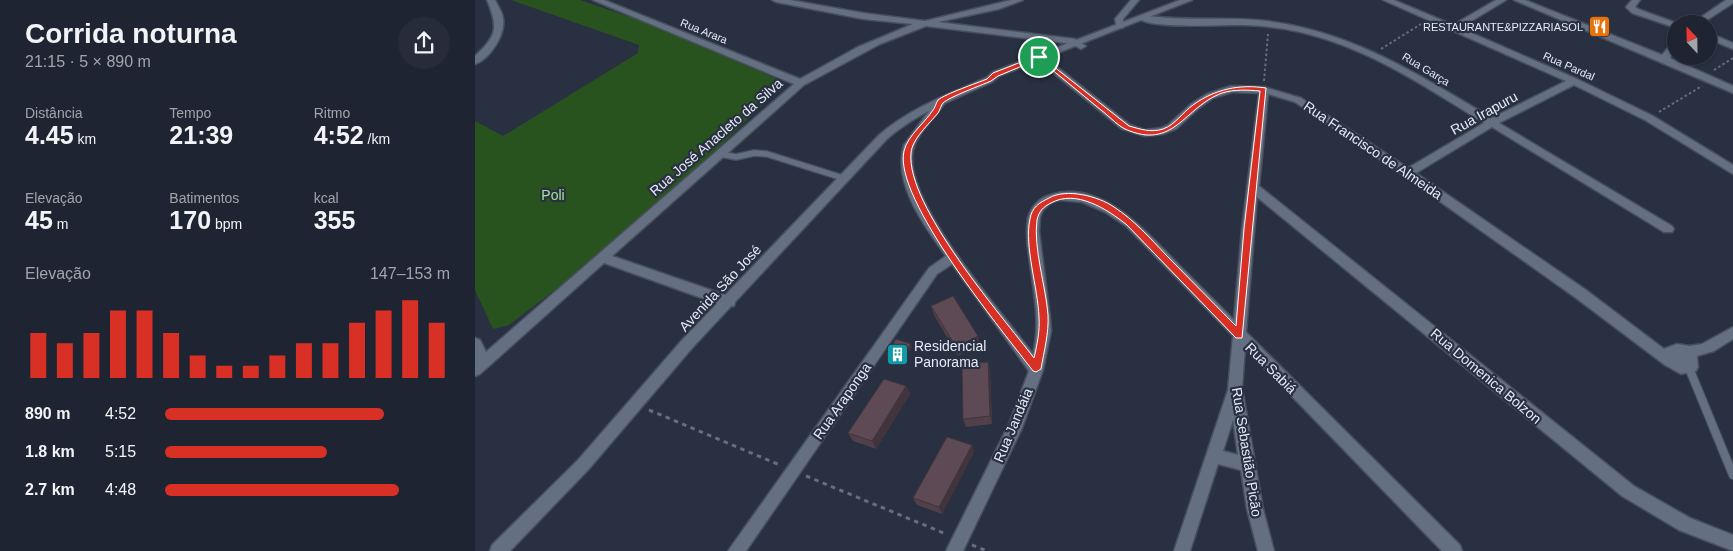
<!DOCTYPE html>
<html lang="pt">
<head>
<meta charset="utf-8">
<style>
	:root { --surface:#1e2431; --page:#262c39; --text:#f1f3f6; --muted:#a1a4ab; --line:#3c414d; --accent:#d93025 }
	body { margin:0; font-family:Arial,sans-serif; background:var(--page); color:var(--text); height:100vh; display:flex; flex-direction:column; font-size:19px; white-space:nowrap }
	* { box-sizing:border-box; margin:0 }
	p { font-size:16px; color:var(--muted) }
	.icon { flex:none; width:28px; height:28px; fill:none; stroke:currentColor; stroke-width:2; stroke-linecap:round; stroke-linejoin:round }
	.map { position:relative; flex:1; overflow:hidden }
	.details { display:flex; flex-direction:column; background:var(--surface); width:475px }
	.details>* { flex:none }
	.needle { width:32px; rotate:338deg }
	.controls { position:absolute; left:1192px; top:15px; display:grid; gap:10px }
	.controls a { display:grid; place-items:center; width:50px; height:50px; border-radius:50%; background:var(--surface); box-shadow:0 1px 4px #0004,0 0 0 1px var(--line); font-size:25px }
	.pin { position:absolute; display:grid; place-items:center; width:42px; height:42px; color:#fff; margin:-21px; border:2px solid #fff; border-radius:50%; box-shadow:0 1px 5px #0007 }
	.round { display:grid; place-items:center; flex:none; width:52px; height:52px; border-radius:26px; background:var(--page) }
	.headline { display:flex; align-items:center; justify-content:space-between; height:85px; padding:0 25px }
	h1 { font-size:28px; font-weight:700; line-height:38px }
	.metrics { display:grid; grid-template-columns:repeat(3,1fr); gap:8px; height:85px; padding:5px 25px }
	.metrics div { display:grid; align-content:center }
	.metrics b { font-size:25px; font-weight:700 }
	.metrics small { font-size:14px; font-weight:400 }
	.metrics p { font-size:14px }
	.chart { height:140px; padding:10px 25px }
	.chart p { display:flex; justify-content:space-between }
	.chart svg { width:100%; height:90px; margin-top:5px; stroke:var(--accent); stroke-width:6 }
	ul { padding:0 25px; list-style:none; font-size:16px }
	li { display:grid; grid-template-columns:80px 60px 1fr; align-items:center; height:38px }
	li i { height:12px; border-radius:6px; background:var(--accent) }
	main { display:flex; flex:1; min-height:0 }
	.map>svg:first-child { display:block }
	.green { fill:#29531e }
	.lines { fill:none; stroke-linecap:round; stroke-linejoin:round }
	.service-far1-casing { stroke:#474f5d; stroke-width:8 }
	.service-casing { stroke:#474f5d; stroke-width:10 }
	.minor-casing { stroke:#474f5d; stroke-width:3 }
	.secondary-casing { stroke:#474f5d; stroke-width:3 }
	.path-far1 { stroke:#676e7d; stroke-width:2; stroke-dasharray:2.5 2.5; stroke-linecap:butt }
	.path { stroke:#676e7d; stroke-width:3; stroke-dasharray:4.5 4.5; stroke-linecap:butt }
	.service-far1 { stroke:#656f82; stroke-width:5.5 }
	.service { stroke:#656f82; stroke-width:8 }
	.minor { fill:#656f82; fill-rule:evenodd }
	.secondary { fill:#656f82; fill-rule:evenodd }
	.wall { fill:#514049 }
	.shaded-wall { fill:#42343c }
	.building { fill:#5e4a55; stroke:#42343c }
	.route { fill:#d93025; stroke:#fff; fill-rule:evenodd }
	.labels { text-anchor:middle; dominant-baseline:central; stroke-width:4.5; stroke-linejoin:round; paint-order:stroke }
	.far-poi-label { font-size:11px; fill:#e5eaf5; stroke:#283041; text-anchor:end }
	.far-street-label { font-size:11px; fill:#e5eaf5; stroke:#283041 }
	.street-label { font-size:14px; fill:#e5eaf5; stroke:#283041 }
	.park-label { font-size:14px; fill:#a3e293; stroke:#283041 }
	.poi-label { font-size:14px; fill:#e5eaf5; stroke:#283041; text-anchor:start }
</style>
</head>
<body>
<main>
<section class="details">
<div class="headline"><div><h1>Corrida noturna</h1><p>21:15 · 5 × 890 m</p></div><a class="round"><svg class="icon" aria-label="share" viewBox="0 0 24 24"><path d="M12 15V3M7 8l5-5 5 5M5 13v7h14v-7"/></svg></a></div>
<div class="metrics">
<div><p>Distância</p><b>4.45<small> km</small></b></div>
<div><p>Tempo</p><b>21:39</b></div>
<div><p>Ritmo</p><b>4:52<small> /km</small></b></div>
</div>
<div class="metrics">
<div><p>Elevação</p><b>45<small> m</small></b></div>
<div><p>Batimentos</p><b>170<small> bpm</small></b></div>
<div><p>kcal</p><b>355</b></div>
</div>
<div class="chart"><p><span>Elevação</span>147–153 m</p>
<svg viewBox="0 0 160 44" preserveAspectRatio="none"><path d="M5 44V22M15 44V27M25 44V22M35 44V11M45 44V11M55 44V22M65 44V33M75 44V38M85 44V38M95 44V33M105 44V27M115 44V27M125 44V17M135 44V11M145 44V6M155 44V17"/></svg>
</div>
<ul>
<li><b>890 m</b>4:52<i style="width:77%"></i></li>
<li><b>1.8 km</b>5:15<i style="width:57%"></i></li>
<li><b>2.7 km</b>4:48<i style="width:82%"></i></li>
</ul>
</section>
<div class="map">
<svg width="1258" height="551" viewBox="0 0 1258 551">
	<rect width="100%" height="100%" fill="#283041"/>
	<!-- green -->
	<path class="green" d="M36,0H105L208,35L310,83L162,227L34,325L18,329L0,290V121L28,136L163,53L164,45Z"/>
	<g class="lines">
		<defs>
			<path id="service-far1" d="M245,154L261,157L279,153L292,154L368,178"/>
			<path id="service" d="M1214,368L1258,475"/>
			<path id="minor" d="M12,0H20C23,6 27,12 28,18C31,34 15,59 0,64V56C23,35 23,27 12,0Z
				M118,0H129L325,79L383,47L438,24L388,19L301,2L297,0H315L388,13L450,21L536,0H548L524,9L463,22L600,39L611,46L606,49L597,44L575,41L451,26L405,44L329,85L137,256L259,298L260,302L259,306H249L129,263L5,374L0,376V338L5,340L11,352L319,84Z
				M656,0H664L648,19V28H642L640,19Z
				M908,0H919L978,25L1021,0H1031L985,28L1102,79L1178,116L1258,165V174L1170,120L1099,85L1024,123L1197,226L1199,229L1197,232H1189L1017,127L941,173L1111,290L1189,349L1202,344L1214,346L1227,344L1258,327V339L1239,351L1222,356L1223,367L1221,371L1206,374L1190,365L1101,298L929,176L820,102L793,94L784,186L1159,486L1215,518L1258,535V551L1204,530L1147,496L782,197L771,332L985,545L987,551H967L770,348L767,388L788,509L799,551H783L772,509L766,470L743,464L715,551H699L753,390L758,336L651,226L630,212L607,202L585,200L577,202L568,210L565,217L564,231L575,318L576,331L568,370L547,428L488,551H471L534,424L554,371L477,264L462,274L271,551H253L454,268L471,256C450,227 417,183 429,145L462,100L465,99L470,102C461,118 443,131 438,150C426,200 528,313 558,354C566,321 558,289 554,256C552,244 551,230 553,218C556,207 564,198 575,195C625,178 672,232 702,263C721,282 740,301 759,320L767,229L784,93L757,92L738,98L724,108L701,129L688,134L670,136L647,129L559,57L561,55H567L655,125L670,130L686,128L693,125L716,104L732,94L756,86L789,87L826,98L933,168L1009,123C946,84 885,42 810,29C796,27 782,25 768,25C747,24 677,30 663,18L667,15C709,22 751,16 792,21C879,32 944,75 1017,118L1091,81ZM758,420L763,455L748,451Z
				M1039,0H1050L1187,55L1198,42L1201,41V50L1195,58L1258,86V93Z
				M1157,0H1165L1160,7L1163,9L1204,24H1201V28L1157,13L1151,7Z
				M1251,0H1258V3L1226,24H1216Z
				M1234,33L1258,43V49L1234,39Z"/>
			<path id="secondary" d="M705,0H717L524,76L517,82C480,99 443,112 412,139L218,347L113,470L35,551H15L17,545L103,460L208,339L404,135C436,108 473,94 511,78L518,72Z"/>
		</defs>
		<!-- service-far1 casing -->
		<use href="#service-far1" class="service-far1-casing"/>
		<!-- service casing -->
		<use href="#service" class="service-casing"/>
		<!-- minor casing -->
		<use href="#minor" class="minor-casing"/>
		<!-- secondary casing -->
		<use href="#secondary" class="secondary-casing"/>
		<!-- path-far1 -->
		<path class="path-far1" d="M906,49L946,24
			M1239,70L1258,58
			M789,81L793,34
			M1184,112L1227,86"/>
		<!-- path -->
		<path class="path" d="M174,410L305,465
			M331,476L471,534
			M497,545L512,551"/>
		<!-- service-far1 -->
		<use href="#service-far1" class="service-far1"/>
		<!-- service -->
		<use href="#service" class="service"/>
		<!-- minor -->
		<use href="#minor" class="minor"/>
		<!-- secondary -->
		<use href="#secondary" class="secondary"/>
	</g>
	<!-- wall -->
	<path class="wall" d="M456,306L503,336L505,345L483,356L459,315Z
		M437,347L427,362L412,357L411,354Z
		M513,362L515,370L517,424L491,427L488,419Z
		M431,386L435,394L401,449L378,441L373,433Z
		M497,445L499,452L467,514L442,505L438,498Z"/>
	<!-- shaded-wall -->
	<path class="shaded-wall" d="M503,336L505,345L483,356L481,347Z
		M436,344L437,347L427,362L426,359Z
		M513,362L515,370L517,424L515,416Z
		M431,386L435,394L401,449L397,441Z
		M497,445L499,452L467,514L464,507Z"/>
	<!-- building -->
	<path class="building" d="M478,296L503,336L481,347L456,306Z
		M421,339L436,344L426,359L411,354Z
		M513,362L515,416L488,419L487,365Z
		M409,379L431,386L397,441L373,433Z
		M472,437L497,445L464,507L438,498Z"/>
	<!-- route -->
	<path class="route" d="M564,55L654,126C665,129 676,133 688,129C700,125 708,112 718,105C740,89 765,84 791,88L767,338H761L652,225C632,209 601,189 576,203C568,207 564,211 562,220C558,247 571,287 573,315C574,333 569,351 566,369L561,372L558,371C527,330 418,199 429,151C433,135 449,124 458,110C460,108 461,103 463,100C470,94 502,83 512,79L518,73ZM564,59C585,76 605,93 626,110C634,116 642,125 650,129C699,151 709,107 747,93C760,89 773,90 785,91L769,229L761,326C738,303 715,279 692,256C675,238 659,220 639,207C623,196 591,188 574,198C564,203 557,207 555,219C549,246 563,288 564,317C565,331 562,345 559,358C526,315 431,206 436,153C437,139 454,124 463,113C465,110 466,105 468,103C474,97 507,85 516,81L523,76Z"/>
	<!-- icons -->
	<defs>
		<symbol id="restaurant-square" viewBox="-11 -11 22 22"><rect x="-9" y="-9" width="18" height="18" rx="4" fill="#e8710a" stroke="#283041"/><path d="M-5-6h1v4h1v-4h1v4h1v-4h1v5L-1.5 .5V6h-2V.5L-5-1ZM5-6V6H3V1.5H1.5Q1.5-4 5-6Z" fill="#fff"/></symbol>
		<symbol id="building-square" viewBox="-11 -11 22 22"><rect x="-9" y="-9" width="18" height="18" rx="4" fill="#0f9aa8" stroke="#283041"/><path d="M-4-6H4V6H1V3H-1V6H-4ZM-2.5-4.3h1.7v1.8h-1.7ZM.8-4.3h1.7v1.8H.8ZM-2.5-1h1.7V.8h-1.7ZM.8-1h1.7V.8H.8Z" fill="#fff"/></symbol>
	</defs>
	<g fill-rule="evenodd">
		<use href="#restaurant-square" x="1112" y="14" width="25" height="25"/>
		<use href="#building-square" x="410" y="342" width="25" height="25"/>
	</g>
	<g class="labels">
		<!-- far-poi labels -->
		<g class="far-poi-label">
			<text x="1108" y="27">RESTAURANTE&amp;PIZZARIASOL</text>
		</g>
		<!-- far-street labels -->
		<g class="far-street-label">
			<text transform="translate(229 31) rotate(22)">Rua Arara</text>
			<text transform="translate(1094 66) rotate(24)">Rua Pardal</text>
			<text transform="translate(951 69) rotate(31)">Rua Garça</text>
		</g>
		<!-- street labels -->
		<g class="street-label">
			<text transform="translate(1009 113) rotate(-29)">Rua Irapuru</text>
			<text transform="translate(241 137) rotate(-41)">Rua José Anacleto da Silva</text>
			<text transform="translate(898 150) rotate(34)">Rua Francisco de Almeida</text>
			<text transform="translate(245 288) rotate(-47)">Avenida São José</text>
			<text transform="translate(796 368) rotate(45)">Rua Sabiá</text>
			<text transform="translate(1011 376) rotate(40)">Rua Domenica Bolzon</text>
			<text transform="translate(367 401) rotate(-55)">Rua Araponga</text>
			<text transform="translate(538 425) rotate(-67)">Rua Jandáia</text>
			<text transform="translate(772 452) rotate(81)">Rua Sebastião Picão</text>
		</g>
		<!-- park labels -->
		<g class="park-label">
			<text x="78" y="195">Poli</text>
		</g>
		<!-- poi labels -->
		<g class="poi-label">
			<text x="439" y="346">Residencial<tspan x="439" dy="16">Panorama</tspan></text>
		</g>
	</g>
</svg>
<div class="controls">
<a><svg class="needle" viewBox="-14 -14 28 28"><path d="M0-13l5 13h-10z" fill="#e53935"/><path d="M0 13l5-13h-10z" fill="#a1a4ab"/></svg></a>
</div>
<div class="pin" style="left:564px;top:57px;background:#1e9e55"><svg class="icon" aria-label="arrive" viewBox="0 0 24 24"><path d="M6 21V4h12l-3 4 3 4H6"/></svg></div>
</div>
</main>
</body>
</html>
